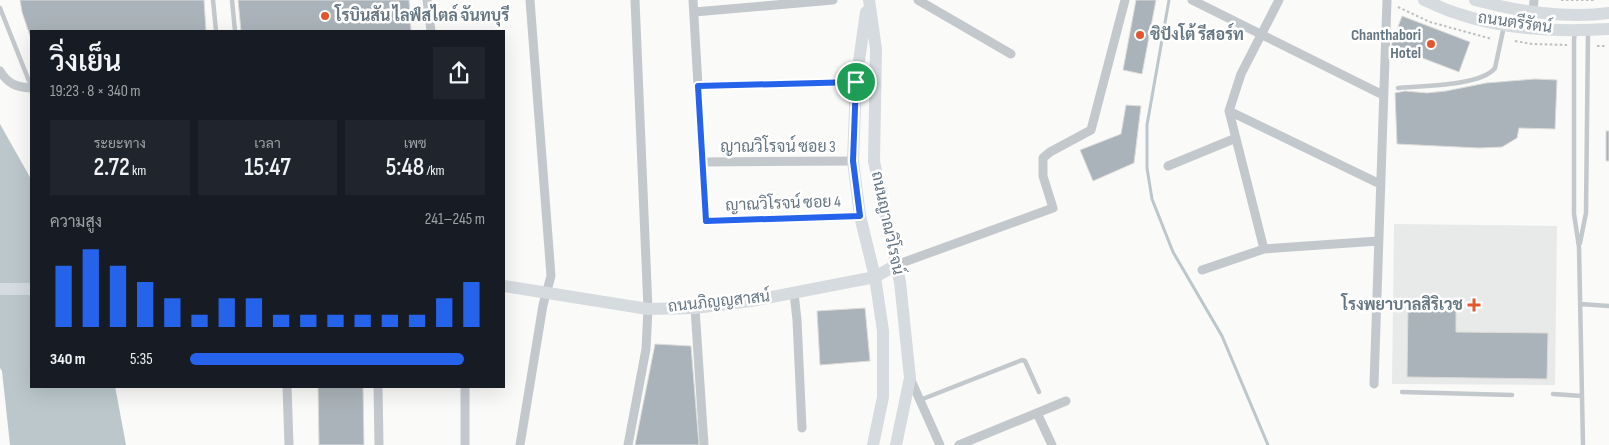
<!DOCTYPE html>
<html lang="th">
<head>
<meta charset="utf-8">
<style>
	:root { --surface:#171b24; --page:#20242c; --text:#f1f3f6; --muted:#9ea1a6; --accent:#2563eb }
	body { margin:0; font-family:"Sofia Sans Condensed",Sarabun,sans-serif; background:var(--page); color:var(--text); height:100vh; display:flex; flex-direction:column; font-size:19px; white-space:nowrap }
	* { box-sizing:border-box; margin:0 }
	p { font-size:16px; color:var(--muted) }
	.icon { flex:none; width:28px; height:28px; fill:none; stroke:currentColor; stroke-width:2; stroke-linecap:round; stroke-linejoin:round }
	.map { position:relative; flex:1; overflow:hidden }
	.details { position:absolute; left:30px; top:30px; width:475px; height:358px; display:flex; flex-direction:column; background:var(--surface); border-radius:0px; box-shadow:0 5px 20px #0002 }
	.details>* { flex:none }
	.pin { position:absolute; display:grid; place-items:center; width:42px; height:42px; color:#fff; margin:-21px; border:2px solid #fff; border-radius:50%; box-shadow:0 1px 5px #0007 }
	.round { display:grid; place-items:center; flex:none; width:52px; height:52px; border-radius:0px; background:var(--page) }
	.summary { display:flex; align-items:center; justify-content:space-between; height:85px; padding:0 20px }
	h1 { font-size:28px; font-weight:600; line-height:38px }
	.figures { display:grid; grid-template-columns:repeat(3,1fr); gap:8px; height:85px; padding:5px 20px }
	.figures div { display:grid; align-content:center; border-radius:0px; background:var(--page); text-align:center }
	.figures b { font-size:25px; font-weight:600 }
	.figures small { font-size:14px; font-weight:400 }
	.figures p { font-size:14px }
	.chart { height:140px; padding:10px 20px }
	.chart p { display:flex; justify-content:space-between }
	.chart svg { width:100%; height:90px; margin-top:5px; stroke:var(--accent); stroke-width:6 }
	ul { padding:0 20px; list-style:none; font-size:16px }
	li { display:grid; grid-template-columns:80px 60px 1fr; align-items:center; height:38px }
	li i { height:12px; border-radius:6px; background:var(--accent) }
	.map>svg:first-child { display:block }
	.built { fill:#e8e9e9 }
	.water { fill:#bbc7cb }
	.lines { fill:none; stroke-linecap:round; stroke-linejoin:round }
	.stream { stroke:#bbc7cb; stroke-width:3 }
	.building { fill:#aab3b9; stroke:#dcdcda }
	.path { stroke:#bbbfc2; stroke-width:2; stroke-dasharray:2.5 2.5; stroke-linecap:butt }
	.lane { stroke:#c3c8cc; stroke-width:4.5 }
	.street { stroke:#c3c8cc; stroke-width:9 }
	.secondary { stroke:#d6dbdf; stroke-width:12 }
	.route-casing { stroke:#fff; stroke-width:10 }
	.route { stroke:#2563eb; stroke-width:6 }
	.poi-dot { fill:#e4572e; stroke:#fff; stroke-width:2 }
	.labels { text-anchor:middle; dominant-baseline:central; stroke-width:5; stroke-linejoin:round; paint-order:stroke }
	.poi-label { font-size:16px; font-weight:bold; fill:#657683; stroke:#fff; text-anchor:start }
	.street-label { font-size:16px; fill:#657683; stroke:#fff }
</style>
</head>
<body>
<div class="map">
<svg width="1609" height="445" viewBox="0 0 1609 445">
	<rect width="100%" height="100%" fill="#fafaf8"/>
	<!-- built -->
	<path class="built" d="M1394,224L1557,226L1555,385L1392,384Z"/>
	<!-- water -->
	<path class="water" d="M0,124L31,179V386H115L126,445H10L2,371L0,368Z"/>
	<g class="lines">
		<!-- stream -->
		<path class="stream" d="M1169,0L1147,125V168L1152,199L1173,252L1222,336L1268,445"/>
	</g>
	<!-- building -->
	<path class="building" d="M20,0H204L206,31H31V39L22,12Z
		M238,0H409L411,31H241Z
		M1136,0H1156L1142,74L1123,70Z
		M1402,16L1470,42L1459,72L1391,46Z
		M1535,79L1557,80L1555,129L1519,128L1517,138L1502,147L1479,148L1397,144L1395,93L1405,91L1427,93L1446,91L1486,83Z
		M1126,105L1141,106L1134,163L1093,181L1080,150L1121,134Z
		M1606,131H1609V161H1606Z
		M1408,302L1456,303V332L1548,333L1547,379L1407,377Z
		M865,308L870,361L820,365L817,311Z
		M655,344L691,346L699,445H635Z
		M318,386H363L364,445H319Z"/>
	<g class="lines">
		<!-- path -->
		<path class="path" d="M1561,0H1595
			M1398,7L1430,22L1492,39
			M1515,41L1532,44L1567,45
			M1597,46H1607"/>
		<!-- lane -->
		<path class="lane" d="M213,0L216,31
			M232,0L235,31
			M0,8L31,86
			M1398,88C1421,86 1481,86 1495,68L1504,26
			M1580,243L1586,213L1588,31
			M1580,304L1609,306
			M1402,392L1512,395
			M1553,394L1582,396L1579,247L1574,214V40L1575,31
			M1582,396L1583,445
			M920,400L1022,360L1025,361L1039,392"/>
		<!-- street -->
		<path class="street" d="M427,0L431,31
			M693,0L706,221L860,216
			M918,0L1011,54
			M1192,0L1383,95
			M1533,11L1534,0
			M694,12L833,0
			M0,71C8,84 16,87 31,88
			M698,86L856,82
			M1229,111L1380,184
			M703,162L853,161
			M1168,166L1236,138
			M1264,249L1229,111L1241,74L1279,0
			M896,265L1053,208L1043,176V158L1050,152L1091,130L1125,0
			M1202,270L1264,249L1378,241
			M794,293L797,320L802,428
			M695,308L704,445
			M910,378L940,445
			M1374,384L1387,0
			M287,386L289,445
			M378,386L379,445
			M465,386V445
			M1037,413L1052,445
			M520,445L543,305L551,276L530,0
			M628,445L646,349L648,309L635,0
			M959,445L1066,401"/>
		<!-- secondary -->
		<path class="secondary" d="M869,0L876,49L874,161L900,282L910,378L896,445
			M1424,0C1434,4 1445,10 1456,13C1504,30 1559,32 1609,29
			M1475,0C1515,11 1568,19 1609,13
			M866,12L856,82L853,161L860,216L875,277L883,331V397L873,445
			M504,286L648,309L695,308L751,301L875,277L896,265
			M0,289H31"/>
	</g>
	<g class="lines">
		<defs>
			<path id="route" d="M856,82L853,161L860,216L706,221L698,86Z"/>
		</defs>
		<!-- route casing -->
		<use href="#route" class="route-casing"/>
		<!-- route -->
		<use href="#route" class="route"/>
	</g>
	<!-- markers -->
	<g class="poi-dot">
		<circle cx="325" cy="16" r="5"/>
		<circle cx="1140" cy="35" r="5"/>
		<circle cx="1431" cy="44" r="5"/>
		<path d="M1471.5 297.5h5v5h5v5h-5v5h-5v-5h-5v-5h5z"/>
	</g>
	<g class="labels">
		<!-- poi labels -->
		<g class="poi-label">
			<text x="335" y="16">โรบินสัน ไลฟ์สไตล์ จันทบุรี</text>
			<text x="1150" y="35">ชิปังโต้ รีสอร์ท</text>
			<text x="1421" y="35" text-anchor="end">Chanthabori<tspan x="1421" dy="18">Hotel</tspan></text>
			<text x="1463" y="305" text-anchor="end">โรงพยาบาลสิริเวช</text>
		</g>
		<!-- street labels -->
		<g class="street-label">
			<text transform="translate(1515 23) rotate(8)">ถนนตรีรัตน์</text>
			<text x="778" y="147">ญาณวิโรจน์ ซอย 3</text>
			<text transform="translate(783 204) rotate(-2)">ญาณวิโรจน์ ซอย 4</text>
			<text transform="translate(887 223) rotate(78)">ถนนญาณวิโรจน์</text>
			<text transform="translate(719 302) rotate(-6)">ถนนภิญญสาสน์</text>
		</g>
	</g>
</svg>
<div class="pin" style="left:856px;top:82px;background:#1e9e55"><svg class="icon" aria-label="arrive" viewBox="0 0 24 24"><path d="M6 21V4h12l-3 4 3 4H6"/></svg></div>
<section class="details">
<div class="summary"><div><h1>วิ่งเย็น</h1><p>19:23 · 8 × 340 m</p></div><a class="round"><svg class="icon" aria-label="share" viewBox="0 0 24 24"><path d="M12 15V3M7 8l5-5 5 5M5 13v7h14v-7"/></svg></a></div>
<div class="figures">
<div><p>ระยะทาง</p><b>2.72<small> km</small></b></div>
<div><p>เวลา</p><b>15:47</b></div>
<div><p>เพซ</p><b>5:48<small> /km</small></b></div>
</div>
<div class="chart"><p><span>ความสูง</span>241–245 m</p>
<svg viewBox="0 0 160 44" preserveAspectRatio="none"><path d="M5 44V14M15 44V6M25 44V14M35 44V22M45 44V30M55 44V38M65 44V30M75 44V30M85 44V38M95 44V38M105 44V38M115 44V38M125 44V38M135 44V38M145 44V30M155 44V22"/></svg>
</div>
<ul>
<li><b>340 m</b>5:35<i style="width:93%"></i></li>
</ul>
</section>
</div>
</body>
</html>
